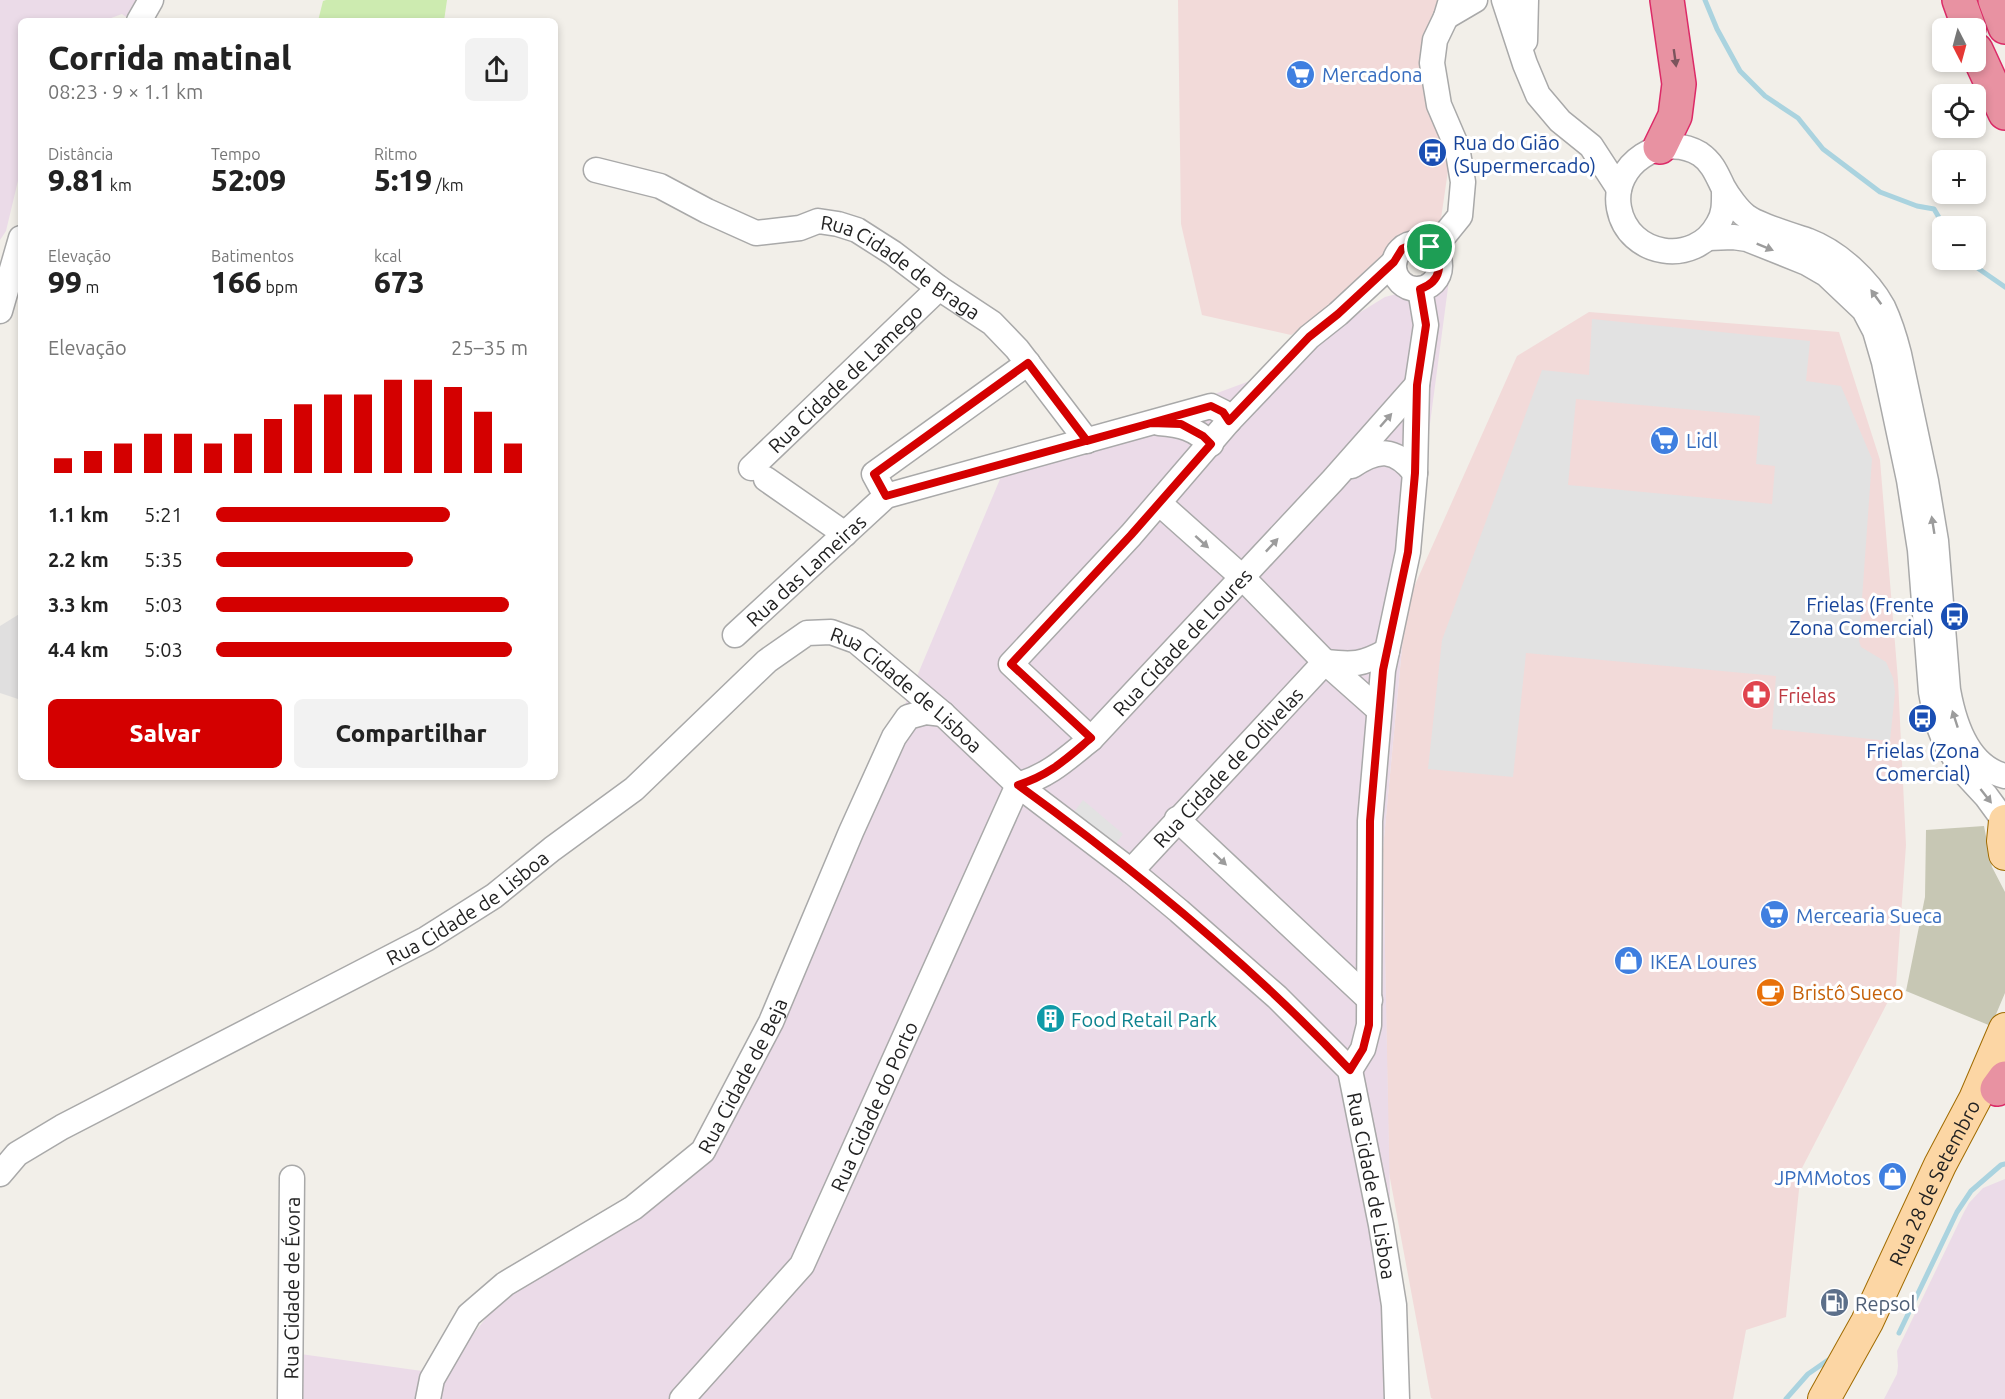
<!DOCTYPE html>
<html lang="pt">
<head>
<meta charset="utf-8">
<style>
	:root { --surface:#fff; --page:#f2f2f2; --text:#222; --muted:#767676; --accent:#d40000 }
	body { margin:0; font-family:Ubuntu,sans-serif; background:var(--page); color:var(--text); height:100vh; display:flex; flex-direction:column; font-size:22px; white-space:nowrap }
	* { box-sizing:border-box; margin:0 }
	p { font-size:20px; color:var(--muted) }
	.icon { flex:none; width:33px; height:33px; fill:none; stroke:currentColor; stroke-width:2; stroke-linecap:round; stroke-linejoin:round }
	.map { position:relative; flex:1; overflow:hidden }
	.sheet { position:absolute; left:18px; top:18px; width:540px; height:762px; display:flex; flex-direction:column; background:var(--surface); border-radius:9px; box-shadow:0 3px 9px #0003 }
	.sheet>* { flex:none }
	.needle { width:39px; rotate:174deg }
	.buttons { position:absolute; left:1932px; top:18px; display:grid; gap:12px }
	.buttons a { display:grid; place-items:center; width:54px; height:54px; border-radius:9px; background:var(--surface); box-shadow:0 3px 9px #0003; font-size:30px }
	.pin { position:absolute; display:grid; place-items:center; width:51px; height:51px; color:#fff; margin:-26px; border:3px solid #fff; border-radius:50%; box-shadow:0 2px 6px #0007 }
	.round { display:grid; place-items:center; flex:none; width:63px; height:63px; border-radius:9px; background:var(--page) }
	.headline { display:flex; align-items:center; justify-content:space-between; height:102px; padding:0 30px }
	h1 { font-size:33px; font-weight:800; line-height:45px }
	.stats { display:grid; grid-template-columns:repeat(3,1fr); gap:9px; height:102px; padding:6px 30px }
	.stats div { display:grid; align-content:center }
	.stats b { font-size:30px; font-weight:800 }
	.stats small { font-size:16px; font-weight:400 }
	.stats p { font-size:16px }
	.chart { height:168px; padding:12px 30px }
	.chart p { display:flex; justify-content:space-between }
	.chart svg { width:100%; height:108px; margin-top:6px; stroke:var(--accent); stroke-width:6 }
	.primary-button { display:flex; gap:12px; margin-top:auto; padding:12px 30px }
	.primary-button a { flex:1; height:69px; border-radius:9px; background:var(--accent); color:#fff; font-size:24px; font-weight:800; line-height:69px; text-align:center }
	.primary-button a+a { background:var(--page); color:var(--text) }
	ul { padding:0 30px; list-style:none; font-size:20px }
	li { display:grid; grid-template-columns:96px 72px 1fr; align-items:center; height:45px }
	li i { height:15px; border-radius:8px; background:var(--accent) }
	.map>svg:first-child { display:block }
	.residential { fill:#e0dfdf }
	.commercial { fill:#f2dad9 }
	.industrial { fill:#ebdbe8 }
	.construction { fill:#c7c7b4 }
	.grass { fill:#cdebb0 }
	.parking { fill:#e2e2e2; fill-rule:evenodd }
	.lines { fill:none; stroke-linecap:round; stroke-linejoin:round }
	.stream { stroke:#aad3df; stroke-width:5 }
	.minor-casing { stroke:#a9a9a9; stroke-width:27 }
	.major-casing { stroke:#a06b00; stroke-width:34 }
	.highway-casing { stroke:#dc2a67; stroke-width:36 }
	.minor { stroke:#fff; stroke-width:24 }
	.major { stroke:#fcd6a4; stroke-width:32 }
	.highway { stroke:#e892a2; stroke-width:33 }
	.oneway { fill:#7b545c }
	.oneway2 { fill:#9c9c9c }
	.route-casing { stroke:#fff; stroke-width:12 }
	.route { stroke:#d40000; stroke-width:8 }
	.labels { text-anchor:middle; dominant-baseline:central; stroke-width:6; stroke-linejoin:round; paint-order:stroke }
	.shop-label { font-size:20px; fill:#366cbe; stroke:#fff; text-anchor:start }
	.transit-label { font-size:20px; fill:#164399; stroke:#fff; text-anchor:start }
	.street-label { font-size:20px; fill:#222; stroke:#fff }
	.health-label { font-size:20px; fill:#be3a42; stroke:#fff; text-anchor:start }
	.food-label { font-size:20px; fill:#c56008; stroke:#fff; text-anchor:start }
	.culture-label { font-size:20px; fill:#0d838f; stroke:#fff; text-anchor:start }
	.service-label { font-size:20px; fill:#4e5e75; stroke:#fff; text-anchor:start }
</style>
</head>
<body>
<div class="map">
<svg width="2005" height="1399" viewBox="0 0 2005 1399">
	<rect width="100%" height="100%" fill="#f2efe9"/>
	<!-- residential -->
	<path class="residential" d="M21,613V700L0,693V626Z"/>
	<!-- commercial -->
	<path class="commercial" d="M1178,0H1442L1423,90L1450,157L1438,239L1384,272L1291,335L1202,315L1181,224Z
		M1589,312L1839,332L1880,460L1898,680L1906,845L1896,986L1801,1170L1786,1317L1746,1330L1733,1399H1433L1431,1398L1389,1173L1383,849L1406,605L1517,356Z"/>
	<!-- industrial -->
	<path class="industrial" d="M0,0H137L126,17L122,14L103,21H21V168L6,231L0,240Z
		M1449,280L1406,605L1383,849L1394,1399H279V1351L422,1371L455,1357L509,1289L647,1211L715,1156L1003,472L1247,382L1385,297Z
		M2005,1179V1399H1884L1897,1374L1898,1366L1897,1351L1963,1214L1969,1203L1983,1188Z"/>
	<!-- construction -->
	<path class="construction" d="M1984,826L1992,867L2005,892V993L1991,1026L1906,991L1925,897L1926,830Z"/>
	<!-- grass -->
	<path class="grass" d="M326,0H447L444,21H318L323,1Z"/>
	<!-- parking -->
	<path class="parking" d="M1592,319L1810,341L1806,381L1841,386L1872,459L1859,641L1861,647L1886,662L1893,678L1895,692L1890,741L1772,729L1776,676L1526,653L1513,777L1428,769L1442,640L1542,370L1589,375ZM1576,399L1760,416L1756,464L1775,466L1772,504L1568,485Z
		M1083,800L1123,834L1115,845L1074,812Z"/>
	<g class="lines">
		<!-- stream -->
		<path class="stream" d="M1705,0L1717,29L1740,71L1765,96L1798,118L1823,149L1880,192L1917,206L1934,209L1944,226
			M1966,260L2005,287
			M1899,1333L1957,1212L1971,1191L2001,1165L2005,1164
			M1786,1399L1808,1374L1831,1358"/>
		<defs>
			<g id="minor">
				<path d="M1504,0L1525,64L1538,95L1560,121L1591,146L1619,189"/>
				<path d="M1446,17L1475,0"/>
				<path d="M139,21L151,0"/>
				<path d="M1525,41L1526,0"/>
				<path id="s1" d="M596,170L660,186L707,211L756,233L800,228L818,221L838,224L857,230L893,253L939,288L992,323L1017,349L1087,441"/>
				<path d="M1724,189C1724,201 1725,213 1718,224C1695,267 1628,257 1619,208C1611,164 1663,131 1700,154C1713,163 1717,175 1723,187C1728,196 1738,210 1746,216C1757,225 1794,236 1809,241C1838,252 1868,280 1883,307C1890,322 1895,338 1899,354L1926,481L1936,541L1948,690C1954,723 1967,767 2005,776"/>
				<path d="M1708,238L1733,237L1747,239L1807,263L1826,274L1864,310L1875,331L1884,362L1909,480L1920,550L1931,692L1936,719L1945,742L1962,770L1986,796L2005,822"/>
				<circle cx="1417" cy="266" r="23"/>
				<path d="M1430,247L1443,237L1460,216L1463,182L1457,147L1439,105L1432,63L1435,40L1446,17L1451,0"/>
				<path d="M0,311L21,238"/>
				<path d="M1159,423C1182,425 1194,428 1211,444"/>
				<path d="M1352,466C1378,448 1395,448 1415,473"/>
				<path id="s2" d="M751,468L939,288"/>
				<path d="M766,479L845,534"/>
				<path d="M886,496L874,474L1028,363"/>
				<path d="M1159,503L1242,577L1325,662L1378,709"/>
				<path id="s3" d="M735,635L886,496L1211,406L1223,412L1229,421"/>
				<path d="M1325,662C1353,665 1362,665 1387,651"/>
				<path d="M1091,739L1011,664L1131,535L1229,421L1309,337L1338,314L1394,262"/>
				<path id="s4" d="M1018,785C1050,775 1066,759 1091,739L1333,480L1417,385"/>
				<path d="M1177,819L1370,1000"/>
				<path id="s5" d="M1131,871L1325,662"/>
				<path d="M1350,1070L1363,1049L1369,1025L1370,821L1383,670L1408,552L1415,473L1417,385L1426,325L1420,289"/>
				<path id="s6" d="M0,1174L17,1154L62,1127L426,939L494,896L552,849L634,789L767,661L807,633L831,632L856,641L943,714L1018,785L1131,871L1179,911L1277,997L1350,1070L1381,1225L1394,1305L1397,1399"/>
				<path id="s7" d="M290,1399L292,1178"/>
				<path id="s8" d="M428,1399L432,1379L469,1315L505,1284L633,1208L703,1151L771,1022L851,832L894,737L908,717L926,712L943,714"/>
				<path id="s9" d="M682,1399L802,1265L1018,785"/>
			</g>
			<g id="major">
				<path d="M2005,821L2003,841L2005,854"/>
				<path id="s10" d="M1824,1399L1867,1322L1940,1165L1975,1099L2005,1029"/>
			</g>
			<path id="highway" d="M1959,0L1969,28
				M1995,0L2005,27
				M1976,50L2005,113
				M1660,147L1675,116L1679,84L1667,0
				M1997,1089L2005,1078"/>
		</defs>
		<!-- minor casing -->
		<use href="#minor" class="minor-casing"/>
		<!-- major casing -->
		<use href="#major" class="major-casing"/>
		<!-- highway casing -->
		<use href="#highway" class="highway-casing"/>
		<!-- minor -->
		<use href="#minor" class="minor"/>
		<!-- major -->
		<use href="#major" class="major"/>
		<!-- highway -->
		<use href="#highway" class="highway"/>
	</g>
	<!-- one-way arrows -->
	<defs><path id="oneway-solid" d="M-6-.8H1V-3.2L6.5 0L1 3.2V.8H-6Z" transform="scale(1.5)"/></defs>
	<use class="oneway" href="#oneway-solid" transform="translate(1675 58) rotate(82)"/>
	<g class="oneway2">
		<use href="#oneway-solid" transform="translate(1765 247) rotate(22)"/>
		<use href="#oneway-solid" transform="translate(1876 297) rotate(-126)"/>
		<use href="#oneway-solid" transform="translate(1386 420) rotate(-49)"/>
		<use href="#oneway-solid" transform="translate(1933 525) rotate(-99)"/>
		<use href="#oneway-solid" transform="translate(1202 542) rotate(42)"/>
		<use href="#oneway-solid" transform="translate(1272 545) rotate(-47)"/>
		<use href="#oneway-solid" transform="translate(1955 719) rotate(-108)"/>
		<use href="#oneway-solid" transform="translate(1986 796) rotate(52)"/>
		<use href="#oneway-solid" transform="translate(1220 859) rotate(43)"/>
	</g>
	<g class="lines">
		<defs>
			<path id="route" d="M1430,247L1415,243L1402,249L1394,262L1338,314L1309,337L1229,421L1223,412L1211,406L1087,441L1028,363L874,474L886,496L1151,423L1181,424L1203,436L1211,444L1131,535L1011,664L1091,738C1066,759 1050,775 1018,785C1134,869 1252,966 1350,1070L1363,1049L1369,1025L1370,821L1383,670L1408,552L1415,473L1417,385L1426,325L1420,289C1441,282 1445,262 1430,247"/>
		</defs>
		<!-- route casing -->
		<use href="#route" class="route-casing"/>
		<!-- route -->
		<use href="#route" class="route"/>
	</g>
	<!-- icons -->
	<defs>
		<symbol id="supermarket-disc" viewBox="-11 -11 22 22"><circle r="9.5" fill="#3f7fe0" stroke="#fff"/><path d="M-6-5.5h2.5l.6 2H6L4.5 2H-2.5L-4.4-4H-6ZM-1.5 3.2a1.3 1.3 0 1 0 .1 0ZM3 3.2a1.3 1.3 0 1 0 .1 0Z" fill="#fff"/></symbol>
		<symbol id="bus-disc" viewBox="-11 -11 22 22"><circle r="9.5" fill="#1a4fb4" stroke="#fff"/><path d="M-5-6H5V4H4V6H2V4H-2V6H-4V4H-5ZM-3.5-4V0h7V-4ZM-3.5 1.2v1.5H-2V1.2ZM2 1.2v1.5H3.5V1.2Z" fill="#fff"/></symbol>
		<symbol id="pharmacy-disc" viewBox="-11 -11 22 22"><circle r="9.5" fill="#e0444e" stroke="#fff"/><path d="M-2-6h4v4h4v4h-4v4h-4v-4h-4v-4h4Z" fill="#fff"/></symbol>
		<symbol id="shop-disc" viewBox="-11 -11 22 22"><circle r="9.5" fill="#3f7fe0" stroke="#fff"/><path d="M-5-2.5h2.3a2.7 3.5 0 0 1 5.4 0H5L5.5 6h-11ZM-1.5-2.5h3a1.5 2.3 0 0 0-3 0Z" fill="#fff"/></symbol>
		<symbol id="cafe-disc" viewBox="-11 -11 22 22"><circle r="9.5" fill="#e8710a" stroke="#fff"/><path d="M-5.5-4.5H6V0H3Q3 3.5 0 3.5H-2.5Q-5.5 3.5-5.5 0ZM3-3.2v2h1.7v-2ZM-6 4.5H4V6H-6Z" fill="#fff"/></symbol>
		<symbol id="building-disc" viewBox="-11 -11 22 22"><circle r="9.5" fill="#0f9aa8" stroke="#fff"/><path d="M-4-6H4V6H1V3H-1V6H-4ZM-2.5-4.3h1.7v1.8h-1.7ZM.8-4.3h1.7v1.8H.8ZM-2.5-1h1.7V.8h-1.7ZM.8-1h1.7V.8H.8Z" fill="#fff"/></symbol>
		<symbol id="fuel-disc" viewBox="-11 -11 22 22"><circle r="9.5" fill="#5c6f8a" stroke="#fff"/><path d="M-5.5-6h7V0h2V4h1.3V-2.5L3-4.5l.8-.8L6-3V5H2.5V1h-1V6h-7ZM-4.2-4.7v3.2H.2V-4.7Z" fill="#fff"/></symbol>
	</defs>
	<g fill-rule="evenodd">
		<use href="#supermarket-disc" x="1284" y="58" width="33" height="33"/>
		<use href="#bus-disc" x="1416" y="136" width="33" height="33"/>
		<use href="#supermarket-disc" x="1648" y="424" width="33" height="33"/>
		<use href="#bus-disc" x="1938" y="600" width="33" height="33"/>
		<use href="#pharmacy-disc" x="1740" y="678" width="33" height="33"/>
		<use href="#bus-disc" x="1906" y="702" width="33" height="33"/>
		<use href="#supermarket-disc" x="1758" y="898" width="33" height="33"/>
		<use href="#shop-disc" x="1612" y="944" width="33" height="33"/>
		<use href="#cafe-disc" x="1754" y="976" width="33" height="33"/>
		<use href="#building-disc" x="1034" y="1002" width="33" height="33"/>
		<use href="#shop-disc" x="1876" y="1160" width="33" height="33"/>
		<use href="#fuel-disc" x="1818" y="1286" width="33" height="33"/>
	</g>
	<g class="labels">
		<!-- shop labels -->
		<g class="shop-label">
			<text x="1322" y="74">Mercadona</text>
			<text x="1686" y="440">Lidl</text>
			<text x="1796" y="915">Mercearia Sueca</text>
			<text x="1650" y="961">IKEA Loures</text>
			<text x="1871" y="1177" text-anchor="end">JPMMotos</text>
		</g>
		<!-- transit labels -->
		<g class="transit-label">
			<text x="1453" y="142">Rua do Gião<tspan x="1453" dy="23">(Supermercado)</tspan></text>
			<text x="1934" y="604" text-anchor="end">Frielas (Frente<tspan x="1934" dy="23">Zona Comercial)</tspan></text>
			<text x="1923" y="750" text-anchor="middle">Frielas (Zona<tspan x="1923" dy="23">Comercial)</tspan></text>
		</g>
		<!-- street labels -->
		<g class="street-label">
			<text stroke="none"><textPath href="#s1" startOffset="332">Rua Cidade de Braga</textPath></text>
			<text stroke="none"><textPath href="#s2" startOffset="130">Rua Cidade de Lamego</textPath></text>
			<text stroke="none"><textPath href="#s3" startOffset="96">Rua das Lameiras</textPath></text>
			<text stroke="none"><textPath href="#s4" startOffset="220">Rua Cidade de Loures</textPath></text>
			<text stroke="none"><textPath href="#s6" startOffset="1098">Rua Cidade de Lisboa</textPath></text>
			<text stroke="none"><textPath href="#s5" startOffset="142">Rua Cidade de Odivelas</textPath></text>
			<text stroke="none"><textPath href="#s6" startOffset="540">Rua Cidade de Lisboa</textPath></text>
			<text stroke="none"><textPath href="#s8" startOffset="466">Rua Cidade de Beja</textPath></text>
			<text stroke="none"><textPath href="#s9" startOffset="354">Rua Cidade do Porto</textPath></text>
			<text stroke="none"><textPath href="#s10" startOffset="243">Rua 28 de Setembro</textPath></text>
			<text stroke="none"><textPath href="#s6" startOffset="1802">Rua Cidade de Lisboa</textPath></text>
			<text stroke="none"><textPath href="#s7" startOffset="111">Rua Cidade de Évora</textPath></text>
		</g>
		<!-- health labels -->
		<g class="health-label">
			<text x="1778" y="695">Frielas</text>
		</g>
		<!-- food labels -->
		<g class="food-label">
			<text x="1792" y="992">Bristô Sueco</text>
		</g>
		<!-- culture labels -->
		<g class="culture-label">
			<text x="1071" y="1019">Food Retail Park</text>
		</g>
		<!-- service labels -->
		<g class="service-label">
			<text x="1855" y="1303">Repsol</text>
		</g>
	</g>
</svg>
<div class="buttons">
<a><svg class="needle" viewBox="-14 -14 28 28"><path d="M0-13l5 13h-10z" fill="#e53935"/><path d="M0 13l5-13h-10z" fill="#767676"/></svg></a>
<a><svg class="icon" aria-label="locate" viewBox="0 0 24 24"><circle cx="12" cy="12" r="6"/><path d="M12 2v4M12 18v4M2 12h4M18 12h4"/></svg></a>
<a>+</a>
<a>−</a>
</div>
<div class="pin" style="left:1430px;top:247px;background:#1e9e55"><svg class="icon" aria-label="arrive" viewBox="0 0 24 24"><path d="M6 21V4h12l-3 4 3 4H6"/></svg></div>
<section class="sheet">
<div class="headline"><div><h1>Corrida matinal</h1><p>08:23 · 9 × 1.1 km</p></div><a class="round"><svg class="icon" aria-label="share" viewBox="0 0 24 24"><path d="M12 15V3M7 8l5-5 5 5M5 13v7h14v-7"/></svg></a></div>
<div class="stats">
<div><p>Distância</p><b>9.81<small> km</small></b></div>
<div><p>Tempo</p><b>52:09</b></div>
<div><p>Ritmo</p><b>5:19<small> /km</small></b></div>
</div>
<div class="stats">
<div><p>Elevação</p><b>99<small> m</small></b></div>
<div><p>Batimentos</p><b>166<small> bpm</small></b></div>
<div><p>kcal</p><b>673</b></div>
</div>
<div class="chart"><p><span>Elevação</span>25–35 m</p>
<svg viewBox="0 0 160 44" preserveAspectRatio="none"><path d="M5 44V38M15 44V35M25 44V32M35 44V28M45 44V28M55 44V32M65 44V28M75 44V22M85 44V16M95 44V12M105 44V12M115 44V6M125 44V6M135 44V9M145 44V19M155 44V32"/></svg>
</div>
<ul>
<li><b>1.1 km</b>5:21<i style="width:75%"></i></li>
<li><b>2.2 km</b>5:35<i style="width:63%"></i></li>
<li><b>3.3 km</b>5:03<i style="width:94%"></i></li>
<li><b>4.4 km</b>5:03<i style="width:95%"></i></li>
</ul>
<div class="primary-button"><a>Salvar</a><a>Compartilhar</a></div>
</section>
</div>
</body>
</html>
